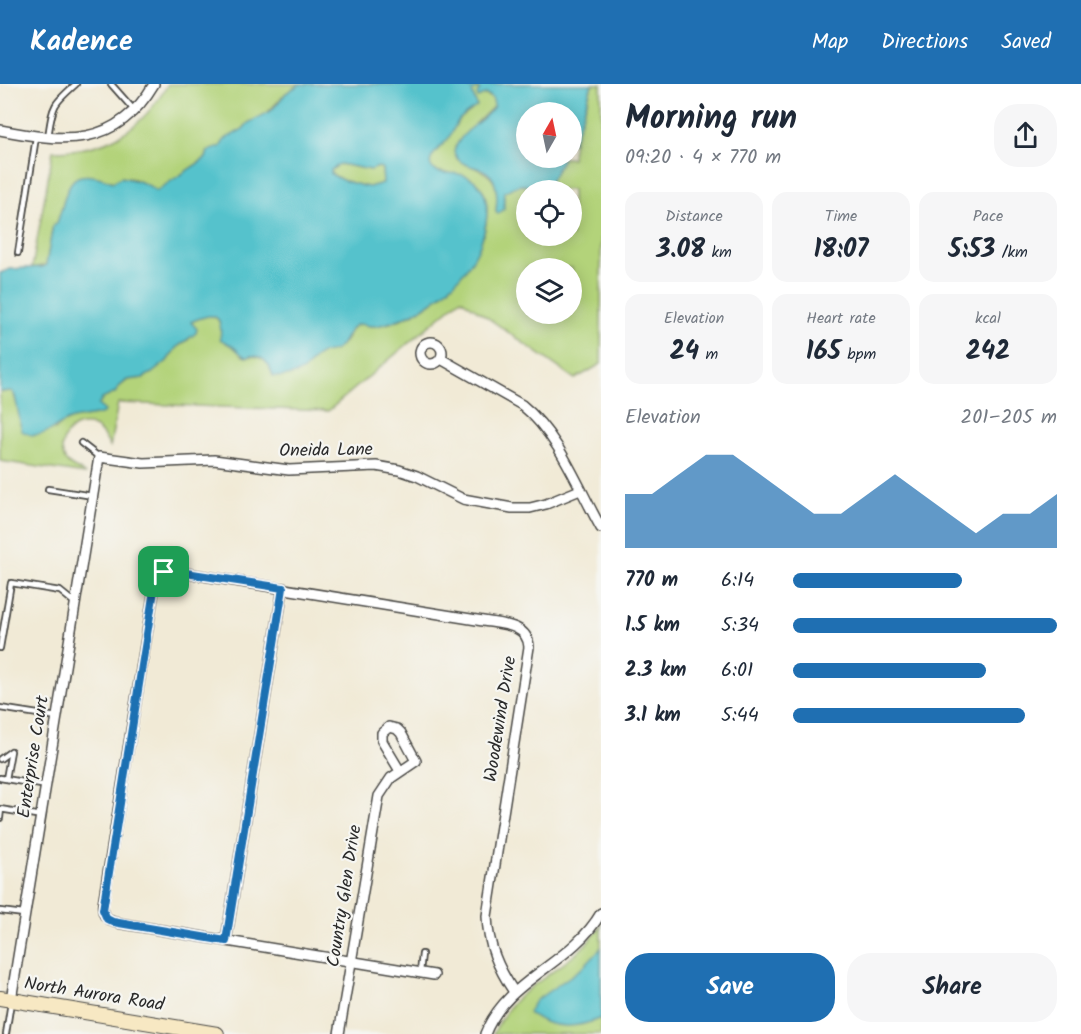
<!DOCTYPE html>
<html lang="en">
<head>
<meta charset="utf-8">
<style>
	:root { --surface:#fff; --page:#f6f6f7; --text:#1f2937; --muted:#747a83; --accent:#1f6fb2 }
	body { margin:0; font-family:Kalam,sans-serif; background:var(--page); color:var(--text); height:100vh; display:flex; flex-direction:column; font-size:22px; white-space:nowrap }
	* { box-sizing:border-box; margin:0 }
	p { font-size:20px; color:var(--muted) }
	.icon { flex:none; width:33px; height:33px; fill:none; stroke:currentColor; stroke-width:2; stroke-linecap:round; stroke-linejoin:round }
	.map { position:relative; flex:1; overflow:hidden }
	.sheet { display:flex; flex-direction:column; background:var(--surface); width:480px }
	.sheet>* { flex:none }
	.needle { width:39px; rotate:9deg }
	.controls { position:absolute; left:516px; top:18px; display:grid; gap:12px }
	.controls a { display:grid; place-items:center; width:66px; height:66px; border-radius:50%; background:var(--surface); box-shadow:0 3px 15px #0003; font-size:30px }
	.pin { position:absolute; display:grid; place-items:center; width:51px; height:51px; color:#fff; margin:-26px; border-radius:12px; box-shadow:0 3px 9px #0006 }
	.round { display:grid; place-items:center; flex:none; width:63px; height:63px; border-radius:24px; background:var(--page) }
	.head { display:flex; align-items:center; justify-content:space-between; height:102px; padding:0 24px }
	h1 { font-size:33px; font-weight:800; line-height:45px }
	.metrics { display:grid; grid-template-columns:repeat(3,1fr); gap:9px; height:102px; padding:6px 24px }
	.metrics div { display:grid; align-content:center; border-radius:15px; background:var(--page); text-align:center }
	.metrics b { font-size:26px; font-weight:800 }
	.metrics small { font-size:16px; font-weight:400 }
	.metrics p { font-size:16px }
	.chart { height:168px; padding:12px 24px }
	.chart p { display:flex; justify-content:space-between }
	.chart svg { width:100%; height:108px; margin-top:6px; fill:var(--accent); opacity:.7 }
	.cta { display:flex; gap:12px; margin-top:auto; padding:12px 24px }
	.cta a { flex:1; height:69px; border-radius:24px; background:var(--accent); color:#fff; font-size:24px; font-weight:800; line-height:69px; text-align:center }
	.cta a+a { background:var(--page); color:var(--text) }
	ul { padding:0 24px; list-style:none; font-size:20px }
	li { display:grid; grid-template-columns:96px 72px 1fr; align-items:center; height:45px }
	li i { height:15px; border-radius:8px; background:var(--accent) }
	header { display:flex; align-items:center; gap:36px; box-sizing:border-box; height:84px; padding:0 30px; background:var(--accent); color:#fff }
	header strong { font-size:28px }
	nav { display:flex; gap:33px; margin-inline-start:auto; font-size:21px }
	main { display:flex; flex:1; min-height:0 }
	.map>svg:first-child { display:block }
	.green { fill:#b3d37a; stroke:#6f7f52; stroke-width:1.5; fill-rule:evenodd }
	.water { fill:#54c2cc; stroke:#40767c; stroke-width:1.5; fill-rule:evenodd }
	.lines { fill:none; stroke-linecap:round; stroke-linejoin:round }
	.service-casing { stroke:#494845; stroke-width:8 }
	.minor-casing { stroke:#494845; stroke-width:12 }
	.secondary-casing { stroke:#494845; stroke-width:16 }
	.service { stroke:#fff; stroke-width:4.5 }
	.minor { stroke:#fff; stroke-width:9 }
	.secondary { stroke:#f7e8c3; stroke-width:14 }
	.route-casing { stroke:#fff; stroke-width:12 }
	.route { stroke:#1f6fb2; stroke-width:8 }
	.labels { text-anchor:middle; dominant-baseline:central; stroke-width:4.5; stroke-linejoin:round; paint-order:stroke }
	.street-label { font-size:18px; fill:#2b2b2b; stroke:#f6f6f2 }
</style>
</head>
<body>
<header>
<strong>Kadence</strong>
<nav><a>Map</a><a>Directions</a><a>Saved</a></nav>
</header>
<main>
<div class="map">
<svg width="601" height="950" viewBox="0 0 601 950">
	<rect width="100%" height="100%" fill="#f6f6f2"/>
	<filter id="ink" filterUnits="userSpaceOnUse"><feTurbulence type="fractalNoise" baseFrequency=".0167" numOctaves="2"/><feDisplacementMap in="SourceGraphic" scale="12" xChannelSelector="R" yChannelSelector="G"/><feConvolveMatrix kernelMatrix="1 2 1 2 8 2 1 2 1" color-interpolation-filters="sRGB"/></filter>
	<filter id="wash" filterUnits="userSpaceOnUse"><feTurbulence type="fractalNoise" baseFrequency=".008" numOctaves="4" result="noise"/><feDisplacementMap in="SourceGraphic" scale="24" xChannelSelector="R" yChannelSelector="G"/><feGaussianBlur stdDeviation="1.35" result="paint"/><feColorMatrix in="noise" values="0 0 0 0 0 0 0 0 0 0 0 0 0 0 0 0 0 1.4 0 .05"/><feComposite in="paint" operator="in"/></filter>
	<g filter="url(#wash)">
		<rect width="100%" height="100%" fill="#f1ead6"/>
		<!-- green -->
		<path class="green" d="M168,0H300L286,9L264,32L248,39L243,45L220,63L208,67L206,74L157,107L134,95L121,93L114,98C65,79 70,104 57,139L53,141L46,181L32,184L53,67C106,67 142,46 168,0Z
			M592,0H601V280L575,295L461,215L328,327L118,319L110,363C106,356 104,349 96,344C75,332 53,357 66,377C71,384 79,384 85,390L0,377V308L13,307L20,331V341L55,346C64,335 83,331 97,331L98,321L102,315L115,309L119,303L128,296L143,294L167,277L176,264L189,255L193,242L191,238C210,229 223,227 221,255L234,263L243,272L247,273L254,272L263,275L270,282L305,285C309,280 314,272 321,270C328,267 339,264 345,257C349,252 350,242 359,240C363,239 367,242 372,242C377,242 384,240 390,239C432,226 467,193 483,152C486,144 487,133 487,125C486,77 432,97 430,81C428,70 441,62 447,55C452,49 454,42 459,36C463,31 470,29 473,24C474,21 474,18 475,15L471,8L477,4L479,8L493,14L494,22L467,48L455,63L457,75C486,91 501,87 496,127L503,125L504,108L518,101L529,102L533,106H526V152H572V106H544L563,74H572C572,48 588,25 592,0ZM526,184H572V230H526Z
			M340,80L371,86L378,83L382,84L383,99L369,103L363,102L342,96L331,90V86Z
			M601,841V950H493C500,937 508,922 520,912C547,889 582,872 601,841Z"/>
		<!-- water -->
		<path class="water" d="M300,0H465L470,5L480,0H592L582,33L572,60V28H526V74H563L546,105L533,106C525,97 514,102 504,108V125L498,130L496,127C503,67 463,95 454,68C459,47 483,39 494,22C494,16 492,12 486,10L478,14L477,10L480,6L478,4L472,8L477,22C471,27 464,30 459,36C454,42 452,50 447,56C442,62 423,76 433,85C439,91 452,88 459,90C489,96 490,124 484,148C474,191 429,227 388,239C384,240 379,242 375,242C367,243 360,237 353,243C346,249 345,259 337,265C332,269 326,268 320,270C314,273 311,278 307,283C299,291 284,294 273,292C270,283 266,273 254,272C247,271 251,275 244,272C242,271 239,268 237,266C232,261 226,259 220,255C224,227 211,229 191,238L197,245L196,249L176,264L167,277L152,289L143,294L127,296L119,303L115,309L102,315L98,321L105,327L103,329C93,333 81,332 70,336C55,341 40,359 22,347L15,312L12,307L0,308V189L10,185L43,183L46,181L53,141L57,139C70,103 65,79 113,98L121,93C134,96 147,98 156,107L159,105L206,74L208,67L220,63L225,55L243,45L248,39L271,27L286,9ZM340,80L371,86L378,83L382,84L383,99L369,103L363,102L342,96L331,90V86Z
			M601,864V934C583,942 566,945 547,939C540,937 536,932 529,930L528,928L535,917L582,884Z"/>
	</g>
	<g filter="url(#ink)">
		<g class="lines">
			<defs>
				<path id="service" d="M111,0L134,26
					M48,53C53,21 52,21 76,0
					M18,169L36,53
					M81,359L99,373
					M48,405L93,412
					M0,564L11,499L60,507L76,520
					M0,624L57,633
					M0,675L11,667L6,695
					M0,694L47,702
					M0,725L42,732
					M0,734L1,725
					M0,827L24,830
					M420,888L422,870
					M6,950L11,918"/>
				<path id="minor" d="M0,46C63,58 116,65 154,0
					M420 269a11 11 0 1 1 22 0a11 11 0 1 1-22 0Z
					M441,275L522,321C559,351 578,403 601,444
					M226,857L283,504
					M434,891L118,839C107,837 102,831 103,820L155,500C157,490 163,486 173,487L483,537C501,540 528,540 529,563L487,832C488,861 498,884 514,908
					M11,916L99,373L143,379L214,376L289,386L376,382L399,386L417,392L463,415L512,424H530L546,420L580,406
					M339,950L379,712L391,694L416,677L401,649L397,645L389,643L382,649V657L400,687
					M485,950C507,894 571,881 601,829"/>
				<path id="secondary" d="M0,914L217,950"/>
			</defs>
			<!-- service casing -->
			<use href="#service" class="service-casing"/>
			<!-- minor casing -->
			<use href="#minor" class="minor-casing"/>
			<!-- secondary casing -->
			<use href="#secondary" class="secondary-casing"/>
			<!-- service -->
			<use href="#service" class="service"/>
			<!-- minor -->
			<use href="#minor" class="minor"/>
			<!-- secondary -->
			<use href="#secondary" class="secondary"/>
		</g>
	</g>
	<g class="lines" filter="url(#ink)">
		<defs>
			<path id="route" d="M173,487L283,504L226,857L113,838L107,835L103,826L155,500C157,490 163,487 173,487Z"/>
		</defs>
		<!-- route casing -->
		<use href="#route" class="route-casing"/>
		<!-- route -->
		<use href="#route" class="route"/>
	</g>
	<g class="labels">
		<!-- street labels -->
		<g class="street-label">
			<text transform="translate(326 367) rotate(-1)">Oneida Lane</text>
			<text transform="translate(501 635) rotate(-81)">Woodewind Drive</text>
			<text transform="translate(34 673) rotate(-81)">Enterprise Court</text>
			<text transform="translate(345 812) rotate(-81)">Country Glen Drive</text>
			<text transform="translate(94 911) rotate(9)">North Aurora Road</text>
		</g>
	</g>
</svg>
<div class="controls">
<a><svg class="needle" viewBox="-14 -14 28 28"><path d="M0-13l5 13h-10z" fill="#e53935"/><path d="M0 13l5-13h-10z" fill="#747a83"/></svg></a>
<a><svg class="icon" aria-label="locate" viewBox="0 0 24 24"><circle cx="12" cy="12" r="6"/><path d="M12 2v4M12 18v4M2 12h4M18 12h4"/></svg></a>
<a><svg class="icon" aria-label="layers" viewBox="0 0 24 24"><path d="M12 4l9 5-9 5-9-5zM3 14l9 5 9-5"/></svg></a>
</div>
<div class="pin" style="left:164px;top:488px;background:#1e9e55"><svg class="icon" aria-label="arrive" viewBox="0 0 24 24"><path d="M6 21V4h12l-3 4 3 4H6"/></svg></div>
</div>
<section class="sheet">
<div class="head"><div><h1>Morning run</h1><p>09:20 · 4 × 770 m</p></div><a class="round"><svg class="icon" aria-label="share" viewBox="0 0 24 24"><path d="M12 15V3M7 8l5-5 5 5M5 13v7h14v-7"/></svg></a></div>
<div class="metrics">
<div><p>Distance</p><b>3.08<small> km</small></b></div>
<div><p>Time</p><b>18:07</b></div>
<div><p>Pace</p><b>5:53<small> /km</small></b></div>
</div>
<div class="metrics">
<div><p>Elevation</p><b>24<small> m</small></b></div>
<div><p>Heart rate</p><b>165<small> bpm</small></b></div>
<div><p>kcal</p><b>242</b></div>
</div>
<div class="chart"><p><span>Elevation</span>201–205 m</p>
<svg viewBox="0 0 160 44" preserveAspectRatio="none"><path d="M0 44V22L10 22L20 14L30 6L40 6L50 14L60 22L70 30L80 30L90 22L100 14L110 22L120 30L130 38L140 30L150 30L160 22V44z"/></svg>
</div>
<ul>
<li><b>770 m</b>6:14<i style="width:64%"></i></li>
<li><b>1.5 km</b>5:34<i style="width:100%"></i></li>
<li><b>2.3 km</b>6:01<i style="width:73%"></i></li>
<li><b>3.1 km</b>5:44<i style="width:88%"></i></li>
</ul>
<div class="cta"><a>Save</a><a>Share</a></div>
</section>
</main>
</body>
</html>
